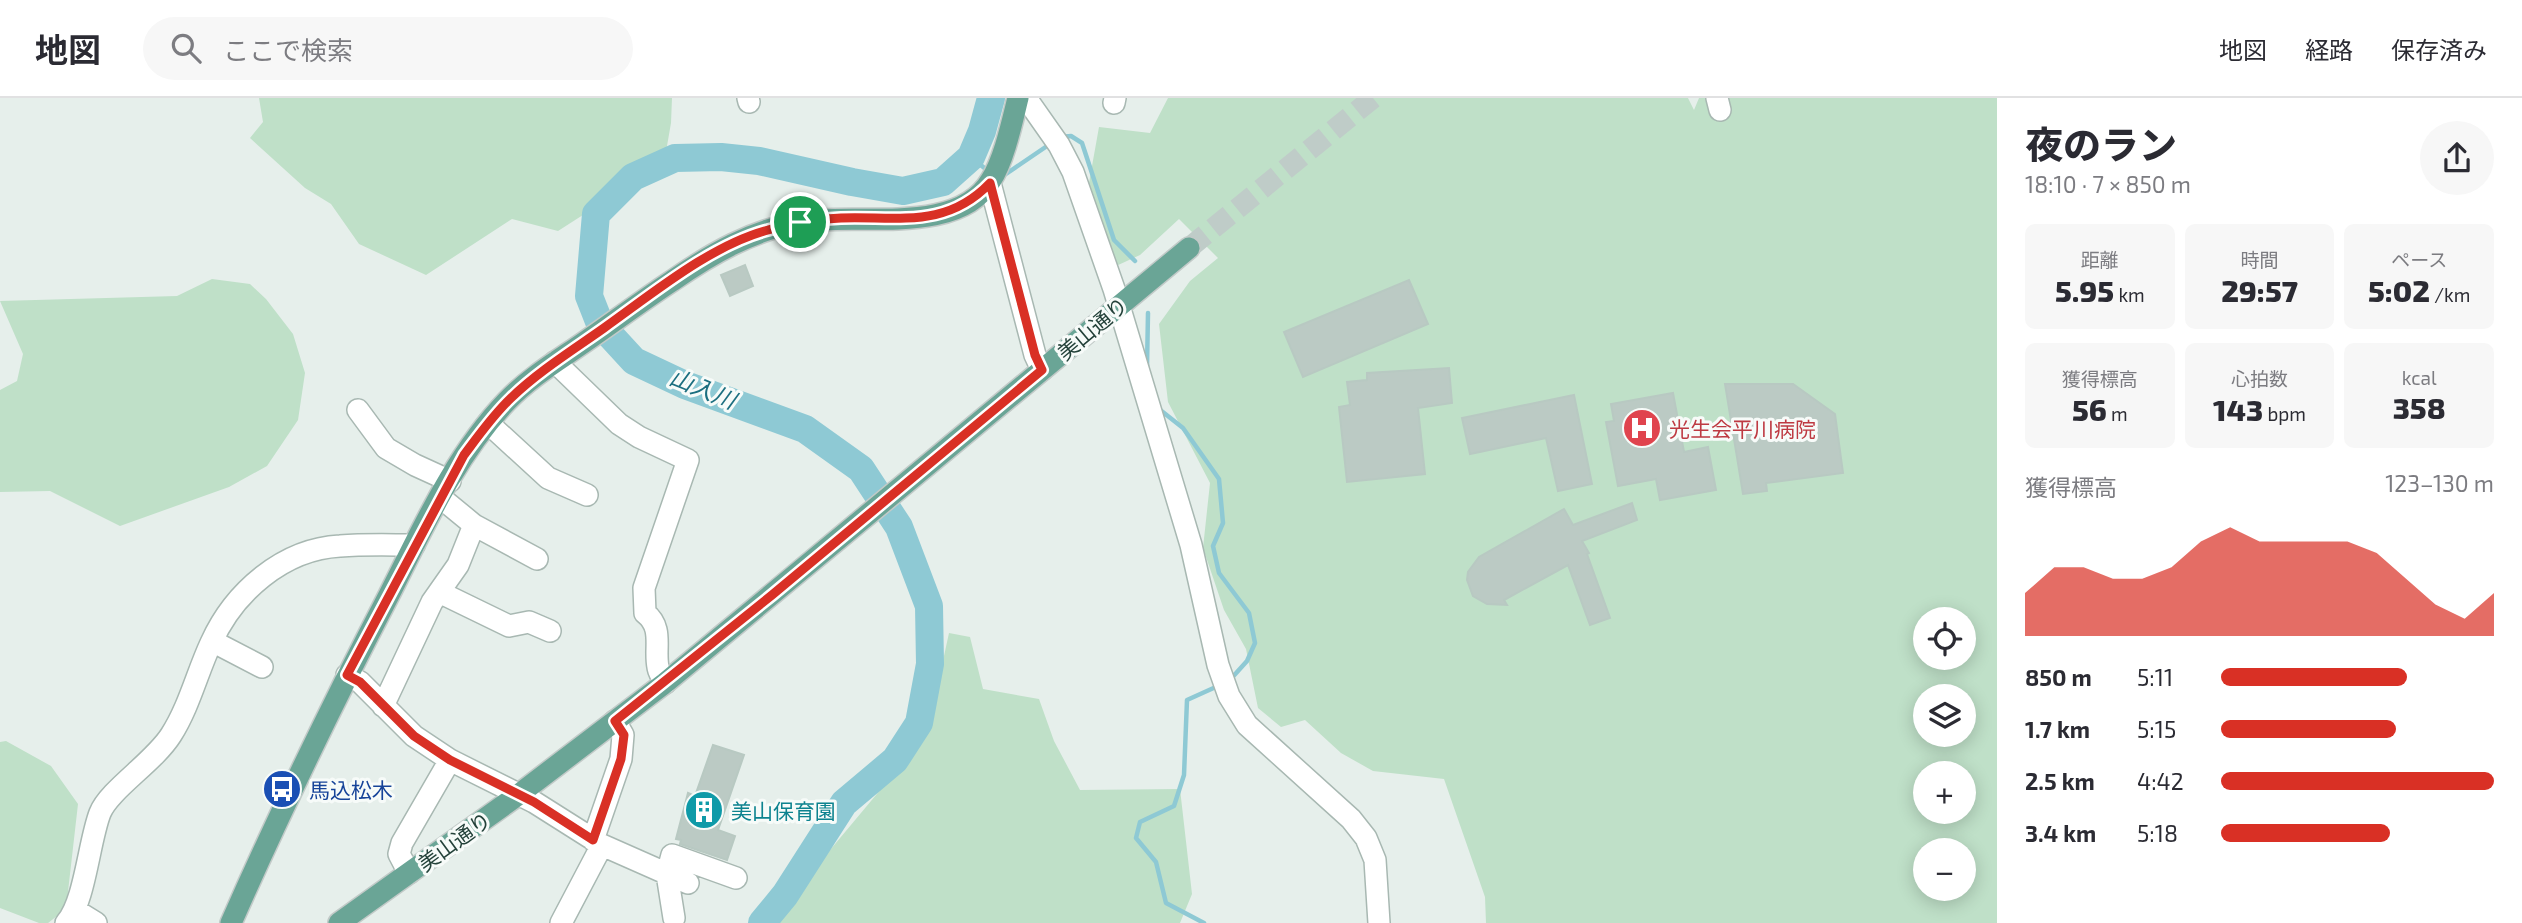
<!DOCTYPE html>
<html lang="ja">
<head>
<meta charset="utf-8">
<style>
	:root { --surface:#fff; --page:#f7f7f7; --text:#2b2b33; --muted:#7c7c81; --line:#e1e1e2; --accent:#d93025 }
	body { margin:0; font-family:"Exo 2","Noto Sans JP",sans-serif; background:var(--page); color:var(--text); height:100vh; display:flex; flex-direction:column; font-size:26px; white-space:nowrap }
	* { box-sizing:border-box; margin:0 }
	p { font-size:23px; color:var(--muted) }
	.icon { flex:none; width:38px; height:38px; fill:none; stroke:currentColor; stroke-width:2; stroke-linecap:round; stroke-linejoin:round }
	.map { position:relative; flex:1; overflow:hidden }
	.details { display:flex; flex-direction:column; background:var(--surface); width:525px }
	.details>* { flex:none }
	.fabs { position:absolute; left:1913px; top:509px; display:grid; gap:14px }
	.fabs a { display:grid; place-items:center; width:63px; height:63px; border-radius:50%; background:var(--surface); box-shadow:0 4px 18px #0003; font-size:35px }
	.pin { position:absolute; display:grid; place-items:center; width:60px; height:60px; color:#fff; margin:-30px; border:4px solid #fff; border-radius:50%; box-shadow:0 2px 7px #0007 }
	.round { display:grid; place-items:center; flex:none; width:74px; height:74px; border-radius:37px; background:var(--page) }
	.summary { display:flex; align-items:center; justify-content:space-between; height:119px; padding:0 28px }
	h1 { font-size:38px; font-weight:800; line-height:52px }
	.metrics { display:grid; grid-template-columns:repeat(3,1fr); gap:10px; height:119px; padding:7px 28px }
	.metrics div { display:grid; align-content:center; border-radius:10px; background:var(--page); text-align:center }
	.metrics b { font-size:30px; font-weight:800 }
	.metrics small { font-size:19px; font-weight:400 }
	.metrics p { font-size:19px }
	.chart { height:196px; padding:14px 28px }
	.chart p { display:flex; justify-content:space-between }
	.chart svg { width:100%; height:126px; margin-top:7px; fill:var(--accent); opacity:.7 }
	ul { padding:0 28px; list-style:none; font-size:23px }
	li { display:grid; grid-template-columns:112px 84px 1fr; align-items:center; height:52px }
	li i { height:18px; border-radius:9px; background:var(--accent) }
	header { display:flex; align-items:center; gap:42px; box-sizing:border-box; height:98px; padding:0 35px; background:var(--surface); border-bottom:2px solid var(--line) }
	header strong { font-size:33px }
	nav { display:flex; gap:38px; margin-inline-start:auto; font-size:24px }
	.search { width:490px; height:63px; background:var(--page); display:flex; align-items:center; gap:18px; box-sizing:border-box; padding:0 24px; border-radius:38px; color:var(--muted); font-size:26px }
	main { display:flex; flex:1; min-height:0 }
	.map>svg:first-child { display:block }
	.green { fill:#bfe0c8; fill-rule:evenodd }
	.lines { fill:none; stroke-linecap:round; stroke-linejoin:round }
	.stream { stroke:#8ec9d4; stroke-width:4.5 }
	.river { stroke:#8ec9d4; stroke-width:28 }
	.building { fill:#bbcac4; stroke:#b8c9c2; stroke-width:2 }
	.major-tunnel { stroke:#bfccc8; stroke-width:21; stroke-dasharray:21 10; stroke-linecap:butt }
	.minor-casing { stroke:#a8b8b2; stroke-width:24 }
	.major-casing { stroke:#c2cac8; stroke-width:24 }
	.minor { stroke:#fff; stroke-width:21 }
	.major { stroke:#6aa596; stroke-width:21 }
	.route-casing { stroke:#fff; stroke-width:14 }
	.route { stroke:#d93025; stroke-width:9 }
	.labels { text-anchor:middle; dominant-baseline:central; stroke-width:6; stroke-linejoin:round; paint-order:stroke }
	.street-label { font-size:21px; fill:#24423a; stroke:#f7fbf9 }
	.health-label { font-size:21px; fill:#be3a42; stroke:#f7fbf9; text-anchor:start }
	.transit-label { font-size:21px; fill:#164399; stroke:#f7fbf9; text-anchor:start }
	.culture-label { font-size:21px; fill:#0d838f; stroke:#f7fbf9; text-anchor:start }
	.water-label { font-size:23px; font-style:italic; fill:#1c6f80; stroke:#f7fbf9 }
</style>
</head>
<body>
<header>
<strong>地図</strong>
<div class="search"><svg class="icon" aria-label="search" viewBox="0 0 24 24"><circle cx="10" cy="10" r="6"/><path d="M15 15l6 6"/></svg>ここで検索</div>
<nav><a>地図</a><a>経路</a><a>保存済み</a></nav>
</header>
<main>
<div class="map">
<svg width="1997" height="825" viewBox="0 0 1997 825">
	<rect width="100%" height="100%" fill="#e6efeb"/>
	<!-- green -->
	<path class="green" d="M259,0H672L671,25L664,65L558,133L512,121L426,177L359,146L331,106L305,90L250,40L263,24Z
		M1168,0H1688L1694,12L1699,0H1997V825H1486L1485,799L1444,681L1373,673L1341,655L1305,622L1281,629L1258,610L1246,551L1224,512L1203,450L1210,385L1168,304L1159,226L1190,183L1218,160L1179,121L1140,157L1116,168L1087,96L1099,29L1150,35ZM1925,522H1964V560H1925ZM1925,598H1964V637H1925ZM1925,676H1964V714H1925ZM1925,752H1964V791H1925Z
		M212,181L250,186L266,201L293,236L305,275L298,322L267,368L229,389L120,428L50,393L0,394V292L17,283L23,256L0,203L177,198Z
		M949,535L970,539L983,591L1039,601L1054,643L1080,692L1180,691L1192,796L1180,825H769L927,636Z
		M6,643L51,668L78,706L66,811L48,825H39L0,810V644Z"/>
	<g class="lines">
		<!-- stream -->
		<path class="stream" d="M1060,39L1071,38L1082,45L1114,142L1135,163
			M971,59L988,73
			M1003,78L1050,46
			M1147,269L1148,215
			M1159,311L1183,330L1219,381L1223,425L1213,448L1219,475L1249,515L1255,545L1247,563L1229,583
			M1204,825L1166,805L1156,764L1136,740L1140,724L1174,708L1184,677L1187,602L1218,588"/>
		<!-- river -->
		<path class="river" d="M762,825L785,797L844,705L895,662L919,625L930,566L929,508L899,429L861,371L805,331L685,287L634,263L600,226L589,198L596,116L633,79L675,60L721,59L759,63L852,84L903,93L943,84L971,59L982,33L991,0"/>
	</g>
	<!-- building -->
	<path class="building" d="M745,167L753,188L730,198L721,177Z
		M1409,182L1428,226L1303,279L1284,234Z
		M1449,270L1452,305L1418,310L1425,376L1347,384L1339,309L1350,307L1347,284L1367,282V275Z
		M1725,286H1793L1835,316L1843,375L1766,385L1767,393L1743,396Z
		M1673,295L1684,354L1708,349L1716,392L1660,402L1656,381L1618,388L1606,324L1614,323L1611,306Z
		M1574,297L1592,386L1558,393L1546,340L1470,356L1462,320Z
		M1632,405L1637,422L1582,443L1589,455L1587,456L1610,520L1590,527L1568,467L1504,502L1507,507L1487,506L1473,498L1467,482L1468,474L1479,459L1564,411L1573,427Z
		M713,647L744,657L718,732L735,738L727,762L680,746L681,742L676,741L688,695L695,698Z"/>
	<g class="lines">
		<!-- major-tunnel -->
		<path class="major-tunnel" d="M1189,150L1373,0"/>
		<defs>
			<path id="minor" d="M748,0L749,4
				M1026,0L1059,47L1073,74L1114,191L1191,447L1218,567L1229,598L1247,627L1351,721L1366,740L1375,762L1379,825
				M1717,0L1720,12
				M1114,5L1115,0
				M990,85L1035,257L1042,272
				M555,264L619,326L639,339L688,362L644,490L645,515C664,530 654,550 658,569C658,574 663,580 665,585
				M358,312L386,350L415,367L450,383
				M488,325L548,380L587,397
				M440,399L474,427L537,461
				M439,494L509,528L529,524L550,533
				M212,543L262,569
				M347,577L360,584L414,638L450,662L534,704L602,747L688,785
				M383,608L432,504L458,467L474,427
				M593,742L621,661L623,637L615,623
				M409,775L399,756L402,745L450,662
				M75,812L96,825
				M674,820L667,776L672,757L736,780
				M66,825C85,804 89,743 100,715C109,692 154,664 171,637C189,609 197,575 211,545C234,494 283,451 340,448C365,446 390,447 414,447
				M561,825L602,747"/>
			<path id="major" d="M231,825C280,714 333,605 389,497C423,430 455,357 507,303C530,279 559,262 586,243C615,223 643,202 672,183C711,156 752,132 800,124C855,114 958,139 991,82C1004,62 1012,24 1018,0
				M339,825L518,697L665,585L1189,150"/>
		</defs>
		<!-- minor casing -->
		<use href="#minor" class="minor-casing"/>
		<!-- major casing -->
		<use href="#major" class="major-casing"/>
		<!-- minor -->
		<use href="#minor" class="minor"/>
		<!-- major -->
		<use href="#major" class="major"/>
	</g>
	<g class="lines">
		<defs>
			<path id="route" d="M990,85L1035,257L1042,272L772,497L615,623L624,637L621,661L593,742L534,704L450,662L414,638L360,584L347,577L464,357C479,337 493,317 511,300C539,273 573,252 604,230C652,196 711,147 768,132C792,125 816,121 841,120C898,118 946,131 990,85Z"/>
		</defs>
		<!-- route casing -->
		<use href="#route" class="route-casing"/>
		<!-- route -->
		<use href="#route" class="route"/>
	</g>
	<!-- icons -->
	<defs>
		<symbol id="hospital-disc" viewBox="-11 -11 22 22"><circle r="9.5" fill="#e0444e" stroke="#f7fbf9"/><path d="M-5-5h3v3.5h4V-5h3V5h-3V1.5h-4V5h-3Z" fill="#fff"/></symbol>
		<symbol id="bus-disc" viewBox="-11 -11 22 22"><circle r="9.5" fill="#1a4fb4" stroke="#f7fbf9"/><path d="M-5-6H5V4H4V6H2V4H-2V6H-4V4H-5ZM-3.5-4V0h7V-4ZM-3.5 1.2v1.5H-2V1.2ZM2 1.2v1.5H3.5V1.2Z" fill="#fff"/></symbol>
		<symbol id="building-disc" viewBox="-11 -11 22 22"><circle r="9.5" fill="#0f9aa8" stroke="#f7fbf9"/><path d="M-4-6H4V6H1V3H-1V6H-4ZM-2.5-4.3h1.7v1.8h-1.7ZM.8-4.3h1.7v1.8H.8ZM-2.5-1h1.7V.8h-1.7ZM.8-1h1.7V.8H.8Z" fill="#fff"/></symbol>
	</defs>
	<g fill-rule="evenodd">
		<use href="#hospital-disc" x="1620" y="308" width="44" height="44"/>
		<use href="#bus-disc" x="260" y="669" width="44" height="44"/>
		<use href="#building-disc" x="682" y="690" width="44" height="44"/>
	</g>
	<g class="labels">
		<!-- street labels -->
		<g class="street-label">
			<text transform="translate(1092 230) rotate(-40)">美山通り</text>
			<text transform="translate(454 743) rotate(-36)">美山通り</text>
		</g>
		<!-- health labels -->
		<g class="health-label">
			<text x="1669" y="330">光生会平川病院</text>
		</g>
		<!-- transit labels -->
		<g class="transit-label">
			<text x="309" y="691">馬込松木</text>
		</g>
		<!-- culture labels -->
		<g class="culture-label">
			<text x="731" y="712">美山保育園</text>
		</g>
		<!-- water labels -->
		<g class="water-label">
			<text transform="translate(703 290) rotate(22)">山入川</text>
		</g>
	</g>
</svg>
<div class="fabs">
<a><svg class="icon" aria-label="locate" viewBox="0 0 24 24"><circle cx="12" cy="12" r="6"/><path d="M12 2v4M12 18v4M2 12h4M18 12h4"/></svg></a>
<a><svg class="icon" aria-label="layers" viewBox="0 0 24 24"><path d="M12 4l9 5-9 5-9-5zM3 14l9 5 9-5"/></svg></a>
<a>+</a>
<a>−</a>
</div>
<div class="pin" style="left:800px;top:124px;background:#1e9e55"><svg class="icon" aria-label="arrive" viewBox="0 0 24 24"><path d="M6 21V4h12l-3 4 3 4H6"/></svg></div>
</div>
<section class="details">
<div class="summary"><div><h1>夜のラン</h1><p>18:10 · 7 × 850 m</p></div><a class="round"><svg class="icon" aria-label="share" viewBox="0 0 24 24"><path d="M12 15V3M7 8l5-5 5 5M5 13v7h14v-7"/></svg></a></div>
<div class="metrics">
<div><p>距離</p><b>5.95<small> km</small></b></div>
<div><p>時間</p><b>29:57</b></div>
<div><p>ペース</p><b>5:02<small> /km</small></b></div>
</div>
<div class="metrics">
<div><p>獲得標高</p><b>56<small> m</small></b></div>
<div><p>心拍数</p><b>143<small> bpm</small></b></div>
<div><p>kcal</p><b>358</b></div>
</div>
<div class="chart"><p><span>獲得標高</span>123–130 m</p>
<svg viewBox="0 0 160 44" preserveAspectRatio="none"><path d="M0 44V29L10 20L20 20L30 24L40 24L50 20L60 11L70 6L80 11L90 11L100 11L110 11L120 15L130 24L140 33L150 38L160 29V44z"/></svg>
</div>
<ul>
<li><b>850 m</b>5:11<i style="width:68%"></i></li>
<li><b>1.7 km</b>5:15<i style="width:64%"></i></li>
<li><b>2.5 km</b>4:42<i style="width:100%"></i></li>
<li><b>3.4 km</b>5:18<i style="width:62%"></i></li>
</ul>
</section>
</main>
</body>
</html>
